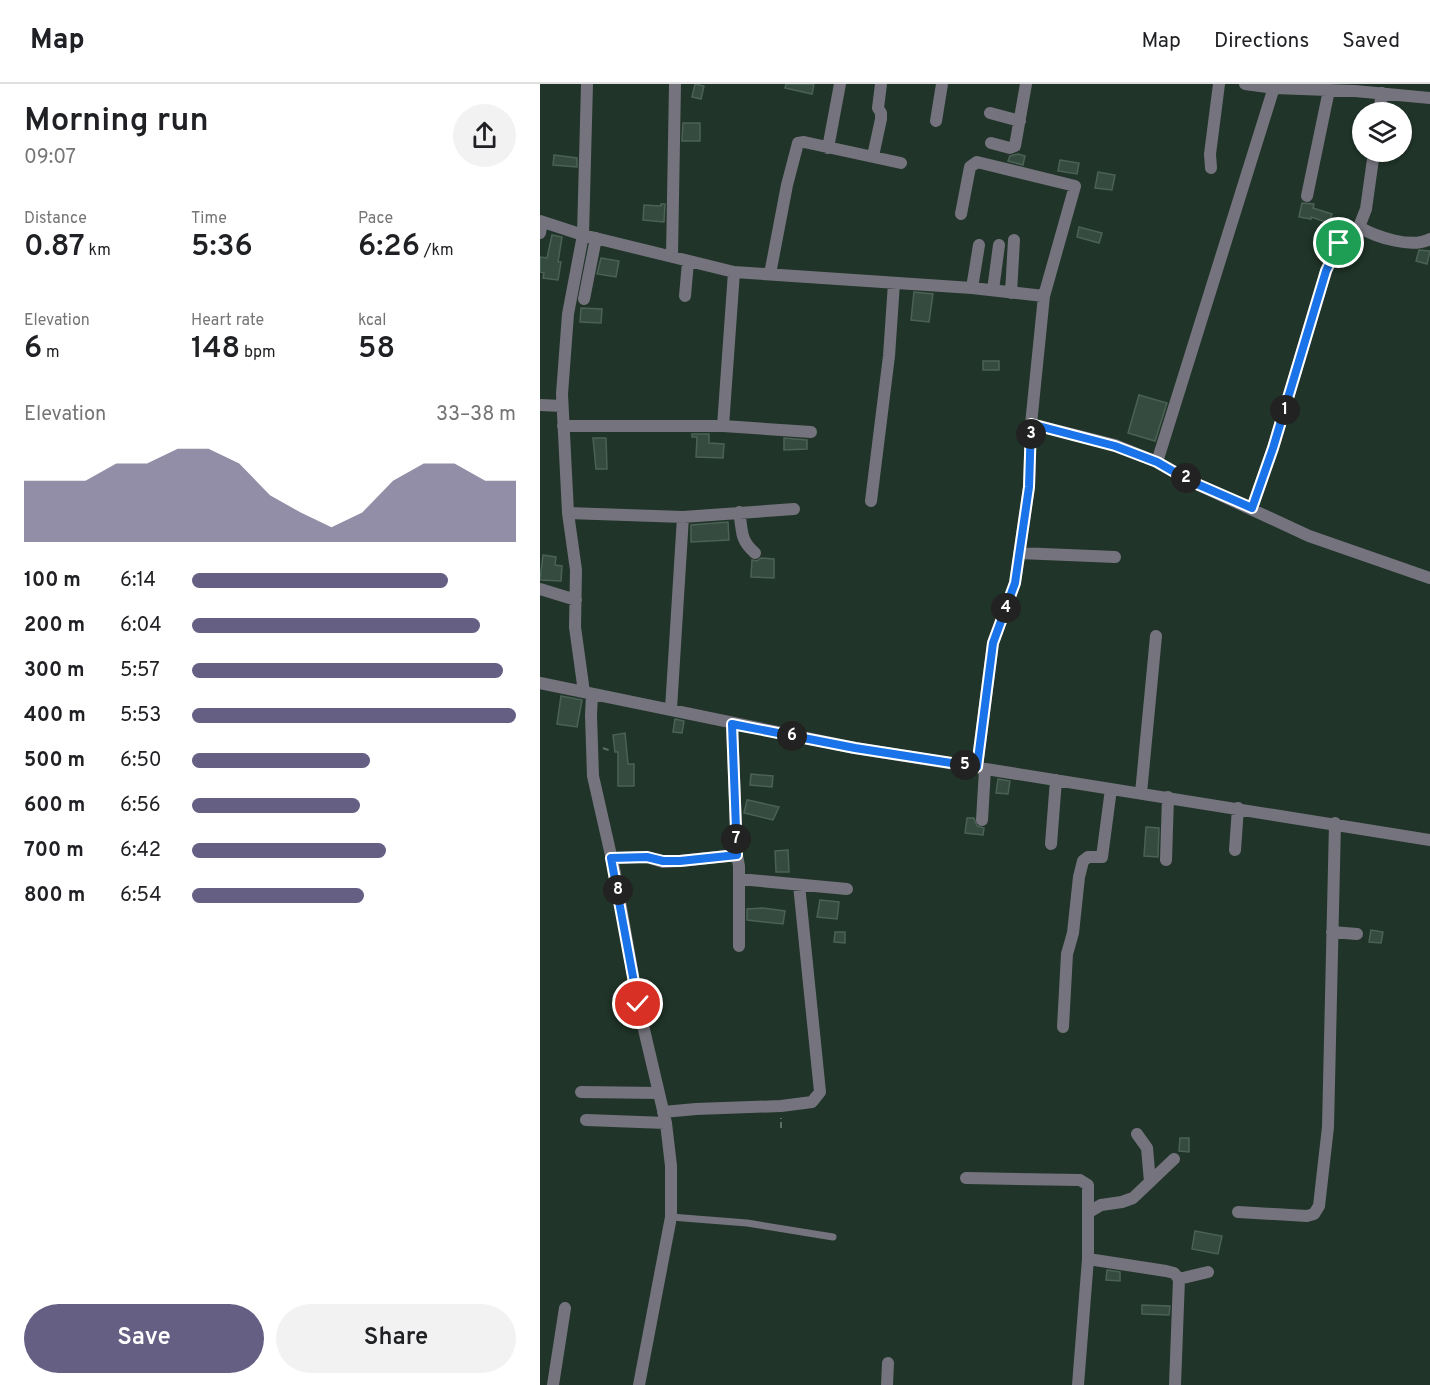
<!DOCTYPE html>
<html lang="en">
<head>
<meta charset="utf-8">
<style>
	:root { --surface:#fff; --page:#f2f2f2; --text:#202124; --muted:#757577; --line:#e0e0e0; --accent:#645f83 }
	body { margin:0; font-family:Overpass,sans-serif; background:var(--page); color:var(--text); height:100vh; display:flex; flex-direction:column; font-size:22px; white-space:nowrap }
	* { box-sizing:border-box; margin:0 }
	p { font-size:20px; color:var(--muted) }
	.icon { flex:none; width:33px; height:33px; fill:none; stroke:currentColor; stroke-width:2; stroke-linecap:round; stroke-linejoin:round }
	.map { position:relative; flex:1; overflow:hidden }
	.drawer { display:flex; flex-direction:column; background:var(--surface); width:540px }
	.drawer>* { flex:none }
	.buttons { position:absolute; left:812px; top:18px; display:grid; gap:12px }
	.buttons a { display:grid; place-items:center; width:60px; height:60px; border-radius:50%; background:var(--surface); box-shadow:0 2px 4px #0004; font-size:30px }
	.pin { position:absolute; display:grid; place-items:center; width:51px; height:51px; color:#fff; margin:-26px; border:3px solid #fff; border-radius:50%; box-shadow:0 2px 6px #0007 }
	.km { position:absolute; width:30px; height:30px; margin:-15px; border-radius:50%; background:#222; color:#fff; font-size:16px; line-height:30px; text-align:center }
	.round { display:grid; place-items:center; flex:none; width:63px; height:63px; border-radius:32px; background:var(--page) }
	.headline { display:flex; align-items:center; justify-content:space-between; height:102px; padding:0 24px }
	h1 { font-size:33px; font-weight:600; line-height:45px }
	.stats { display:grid; grid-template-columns:repeat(3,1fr); gap:9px; height:102px; padding:6px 24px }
	.stats div { display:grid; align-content:center }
	.stats b { font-size:30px; font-weight:600 }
	.stats small { font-size:16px; font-weight:400 }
	.stats p { font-size:16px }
	.chart { height:168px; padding:12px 24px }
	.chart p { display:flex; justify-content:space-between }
	.chart svg { width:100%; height:108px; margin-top:6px; fill:var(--accent); opacity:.7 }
	.cta { display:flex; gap:12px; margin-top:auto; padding:12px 24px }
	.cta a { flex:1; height:69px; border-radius:36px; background:var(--accent); color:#fff; font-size:24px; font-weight:600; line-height:69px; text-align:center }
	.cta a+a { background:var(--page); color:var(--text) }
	ul { padding:0 24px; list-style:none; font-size:20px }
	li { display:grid; grid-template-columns:96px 72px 1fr; align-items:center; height:45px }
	li i { height:15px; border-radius:8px; background:var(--accent) }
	header { display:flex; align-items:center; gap:36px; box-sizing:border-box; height:84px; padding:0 30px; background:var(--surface); border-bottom:2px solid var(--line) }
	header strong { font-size:28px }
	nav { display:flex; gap:33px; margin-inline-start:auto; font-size:21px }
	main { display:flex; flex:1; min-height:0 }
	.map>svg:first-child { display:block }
	.building { fill:#364b3f; stroke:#4c6155; stroke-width:1.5 }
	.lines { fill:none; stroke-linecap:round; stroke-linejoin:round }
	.path { stroke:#5c6e64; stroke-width:2; stroke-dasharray:6 3; stroke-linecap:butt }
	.lane { stroke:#75737d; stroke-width:7 }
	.street { stroke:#75737d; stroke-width:12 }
	.route-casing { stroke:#fff; stroke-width:12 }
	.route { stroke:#1a73e8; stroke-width:8 }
</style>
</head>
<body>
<header>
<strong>Map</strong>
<nav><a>Map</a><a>Directions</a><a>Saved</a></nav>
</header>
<main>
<section class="drawer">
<div class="headline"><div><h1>Morning run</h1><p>09:07</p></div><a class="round"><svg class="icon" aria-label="share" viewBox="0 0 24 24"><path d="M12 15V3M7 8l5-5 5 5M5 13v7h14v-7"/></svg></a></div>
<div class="stats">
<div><p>Distance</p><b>0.87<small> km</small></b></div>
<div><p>Time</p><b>5:36</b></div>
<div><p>Pace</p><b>6:26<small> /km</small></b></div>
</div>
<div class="stats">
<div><p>Elevation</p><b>6<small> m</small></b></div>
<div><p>Heart rate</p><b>148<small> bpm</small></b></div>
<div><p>kcal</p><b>58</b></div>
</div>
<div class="chart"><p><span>Elevation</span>33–38 m</p>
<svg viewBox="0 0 160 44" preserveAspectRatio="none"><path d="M0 44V19L10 19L20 19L30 12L40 12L50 6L60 6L70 12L80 25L90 32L100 38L110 32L120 19L130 12L140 12L150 19L160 19V44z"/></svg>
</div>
<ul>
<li><b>100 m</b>6:14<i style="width:79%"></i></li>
<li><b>200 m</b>6:04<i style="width:89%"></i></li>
<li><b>300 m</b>5:57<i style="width:96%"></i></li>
<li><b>400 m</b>5:53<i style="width:100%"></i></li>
<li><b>500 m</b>6:50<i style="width:55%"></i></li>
<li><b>600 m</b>6:56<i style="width:52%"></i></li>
<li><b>700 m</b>6:42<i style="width:60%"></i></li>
<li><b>800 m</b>6:54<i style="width:53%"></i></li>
</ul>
<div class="cta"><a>Save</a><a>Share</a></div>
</section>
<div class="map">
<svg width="890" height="1301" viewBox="0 0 890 1301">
	<rect width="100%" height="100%" fill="#203429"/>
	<!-- building -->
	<path class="building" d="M155,0L164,2L161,15L152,13Z
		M246,0H274L272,10L245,4Z
		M143,39H160V57H142Z
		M478,70L485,72L483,81L468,77L470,72Z
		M14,71L37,74V83L13,81Z
		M520,76L539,79L537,90L518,87Z
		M558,88L575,91L572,106L555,104Z
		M762,119L774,120L773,124L792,130L789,139L771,133V135L759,133Z
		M121,120H125L124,138L103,136L104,121L121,122Z
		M539,143L562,149L559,159L537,153Z
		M12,151L22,153L18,178H21L18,196L3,194L4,189L0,188V173L7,174Z
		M879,166L890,167L887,180L876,177Z
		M61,174L79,177L76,193L57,190Z
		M374,208L393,210L389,238L371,236Z
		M41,224L62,225L61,239L40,238Z
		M443,277H459V286H443Z
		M599,311L627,319L615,357L588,349Z
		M152,350H169V359L184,360L183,374L156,373L157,353H152Z
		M53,354H66L67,385H56Z
		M244,354L267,356V365L244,366Z
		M188,438L189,456L151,458V441Z
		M3,471L16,473L15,481L22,482L21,497L0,496Z
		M221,474L234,475V494L211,493L212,476L217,477Z
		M21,612L42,616L37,643L17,640Z
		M135,635L144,637L142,649L133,648Z
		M85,649L88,680H94V702H78V668H75L73,651Z
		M211,690L233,692L232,703L210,701Z
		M458,695L470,697L468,710L456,709Z
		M207,716H208L239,723L233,736L204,729Z
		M427,734H434L437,742L444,744L443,751L425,749Z
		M606,743L619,744L618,773L604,772Z
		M248,766L249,788H236L235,767Z
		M280,816L299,818L297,835L277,833Z
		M223,824L245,827L243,840L207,836V825Z
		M831,846L843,848L841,859L829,858Z
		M295,848H305V859L294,858Z
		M640,1054H649V1068L639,1067Z
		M655,1147L682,1152L678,1170L652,1165Z
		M567,1186L580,1188V1197L566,1196Z
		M602,1221L630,1222L629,1231L602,1230Z"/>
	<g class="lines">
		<!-- path -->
		<path class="path" d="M63,664L71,667
			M241,1044V1034"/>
		<!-- lane -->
		<path class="lane" d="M131,1133L207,1139L293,1153"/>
		<!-- street -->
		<path class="street" d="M705,0L734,4L815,7L890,14
			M839,28L842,9
			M450,29L480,37
			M396,37L402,0
			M451,59L470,64L475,62L486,0
			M288,64L300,0
			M333,72L341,35V29L338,24L341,0
			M671,84L670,70L679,0
			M767,112L789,6
			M421,130L430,83L437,78L535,102L504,212L491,340L489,403L475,499L453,559L437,683
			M0,137L43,151L194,188L432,204L504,212
			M819,143C836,153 872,165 890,155
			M0,149L2,138
			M132,172L135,0
			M230,190L247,101L258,59L264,58L361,79
			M432,204L439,161
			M453,206L459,161
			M471,209L474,156
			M145,212L148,178
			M44,215L56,154
			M0,321L22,322
			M491,340L575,361L617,378L650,397L769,452L890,494
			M23,342H183L271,348
			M183,342L194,188
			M617,378L735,0
			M331,417L349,272L354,199
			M712,424L733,364L786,187L799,159L819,143L826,125L834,68
			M199,428C203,447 199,455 215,469
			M28,429L143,433L254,425
			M479,469L575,473
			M0,505L36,516
			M0,599L315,664L890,756
			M44,608L35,543L36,486L28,429L22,310L28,230L43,151L47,0
			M52,610L51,631L53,692L75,789L98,920L126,1039L131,1082V1133L99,1301
			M131,625L143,433
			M192,640L197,771L199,782V862
			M601,709L616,552
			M442,736L445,685
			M511,760L516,696
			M695,766L698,724
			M71,774L107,773L123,778L140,777L197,771
			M626,776L628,713
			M199,795L307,805
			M792,848L817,850
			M523,943L527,870L533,849L539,793L543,777L548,773H562L571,705
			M41,1008L119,1009
			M123,1028L156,1025L241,1022L272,1018L280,1008L259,801
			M46,1036L126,1039
			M597,1050L607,1064L610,1098
			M426,1094L540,1096L548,1101V1175L538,1301
			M549,1128L561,1121L582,1118L593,1114L634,1075
			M698,1128L767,1132L774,1130L779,1122L788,1043L795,739
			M548,1175L626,1187L634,1189L639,1195L635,1301
			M639,1195L668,1188
			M13,1301L25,1224
			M347,1301L348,1279"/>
	</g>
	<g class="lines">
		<defs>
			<path id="route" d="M98,920L71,774L107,773L123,777H140L197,771L192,640L315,664L437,683L453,559L475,499L489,403L491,340L575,362L617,378L650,397L712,424L733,364L786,187L799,159"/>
		</defs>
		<!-- route casing -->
		<use href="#route" class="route-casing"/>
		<!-- route -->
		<use href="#route" class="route"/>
	</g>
</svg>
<div class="buttons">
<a><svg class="icon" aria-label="layers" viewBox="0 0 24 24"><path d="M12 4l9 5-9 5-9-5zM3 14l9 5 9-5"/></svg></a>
</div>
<div class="pin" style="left:799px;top:159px;background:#1e9e55"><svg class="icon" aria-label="arrive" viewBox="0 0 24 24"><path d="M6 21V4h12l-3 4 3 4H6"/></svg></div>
<div class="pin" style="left:98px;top:920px;background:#d93025"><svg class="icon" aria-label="check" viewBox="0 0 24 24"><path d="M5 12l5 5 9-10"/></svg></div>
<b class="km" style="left:745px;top:326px">1</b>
<b class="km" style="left:646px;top:394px">2</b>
<b class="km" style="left:491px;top:350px">3</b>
<b class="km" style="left:466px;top:524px">4</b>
<b class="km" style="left:425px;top:681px">5</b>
<b class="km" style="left:252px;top:652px">6</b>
<b class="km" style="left:196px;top:755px">7</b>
<b class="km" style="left:78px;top:806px">8</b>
</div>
</main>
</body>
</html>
